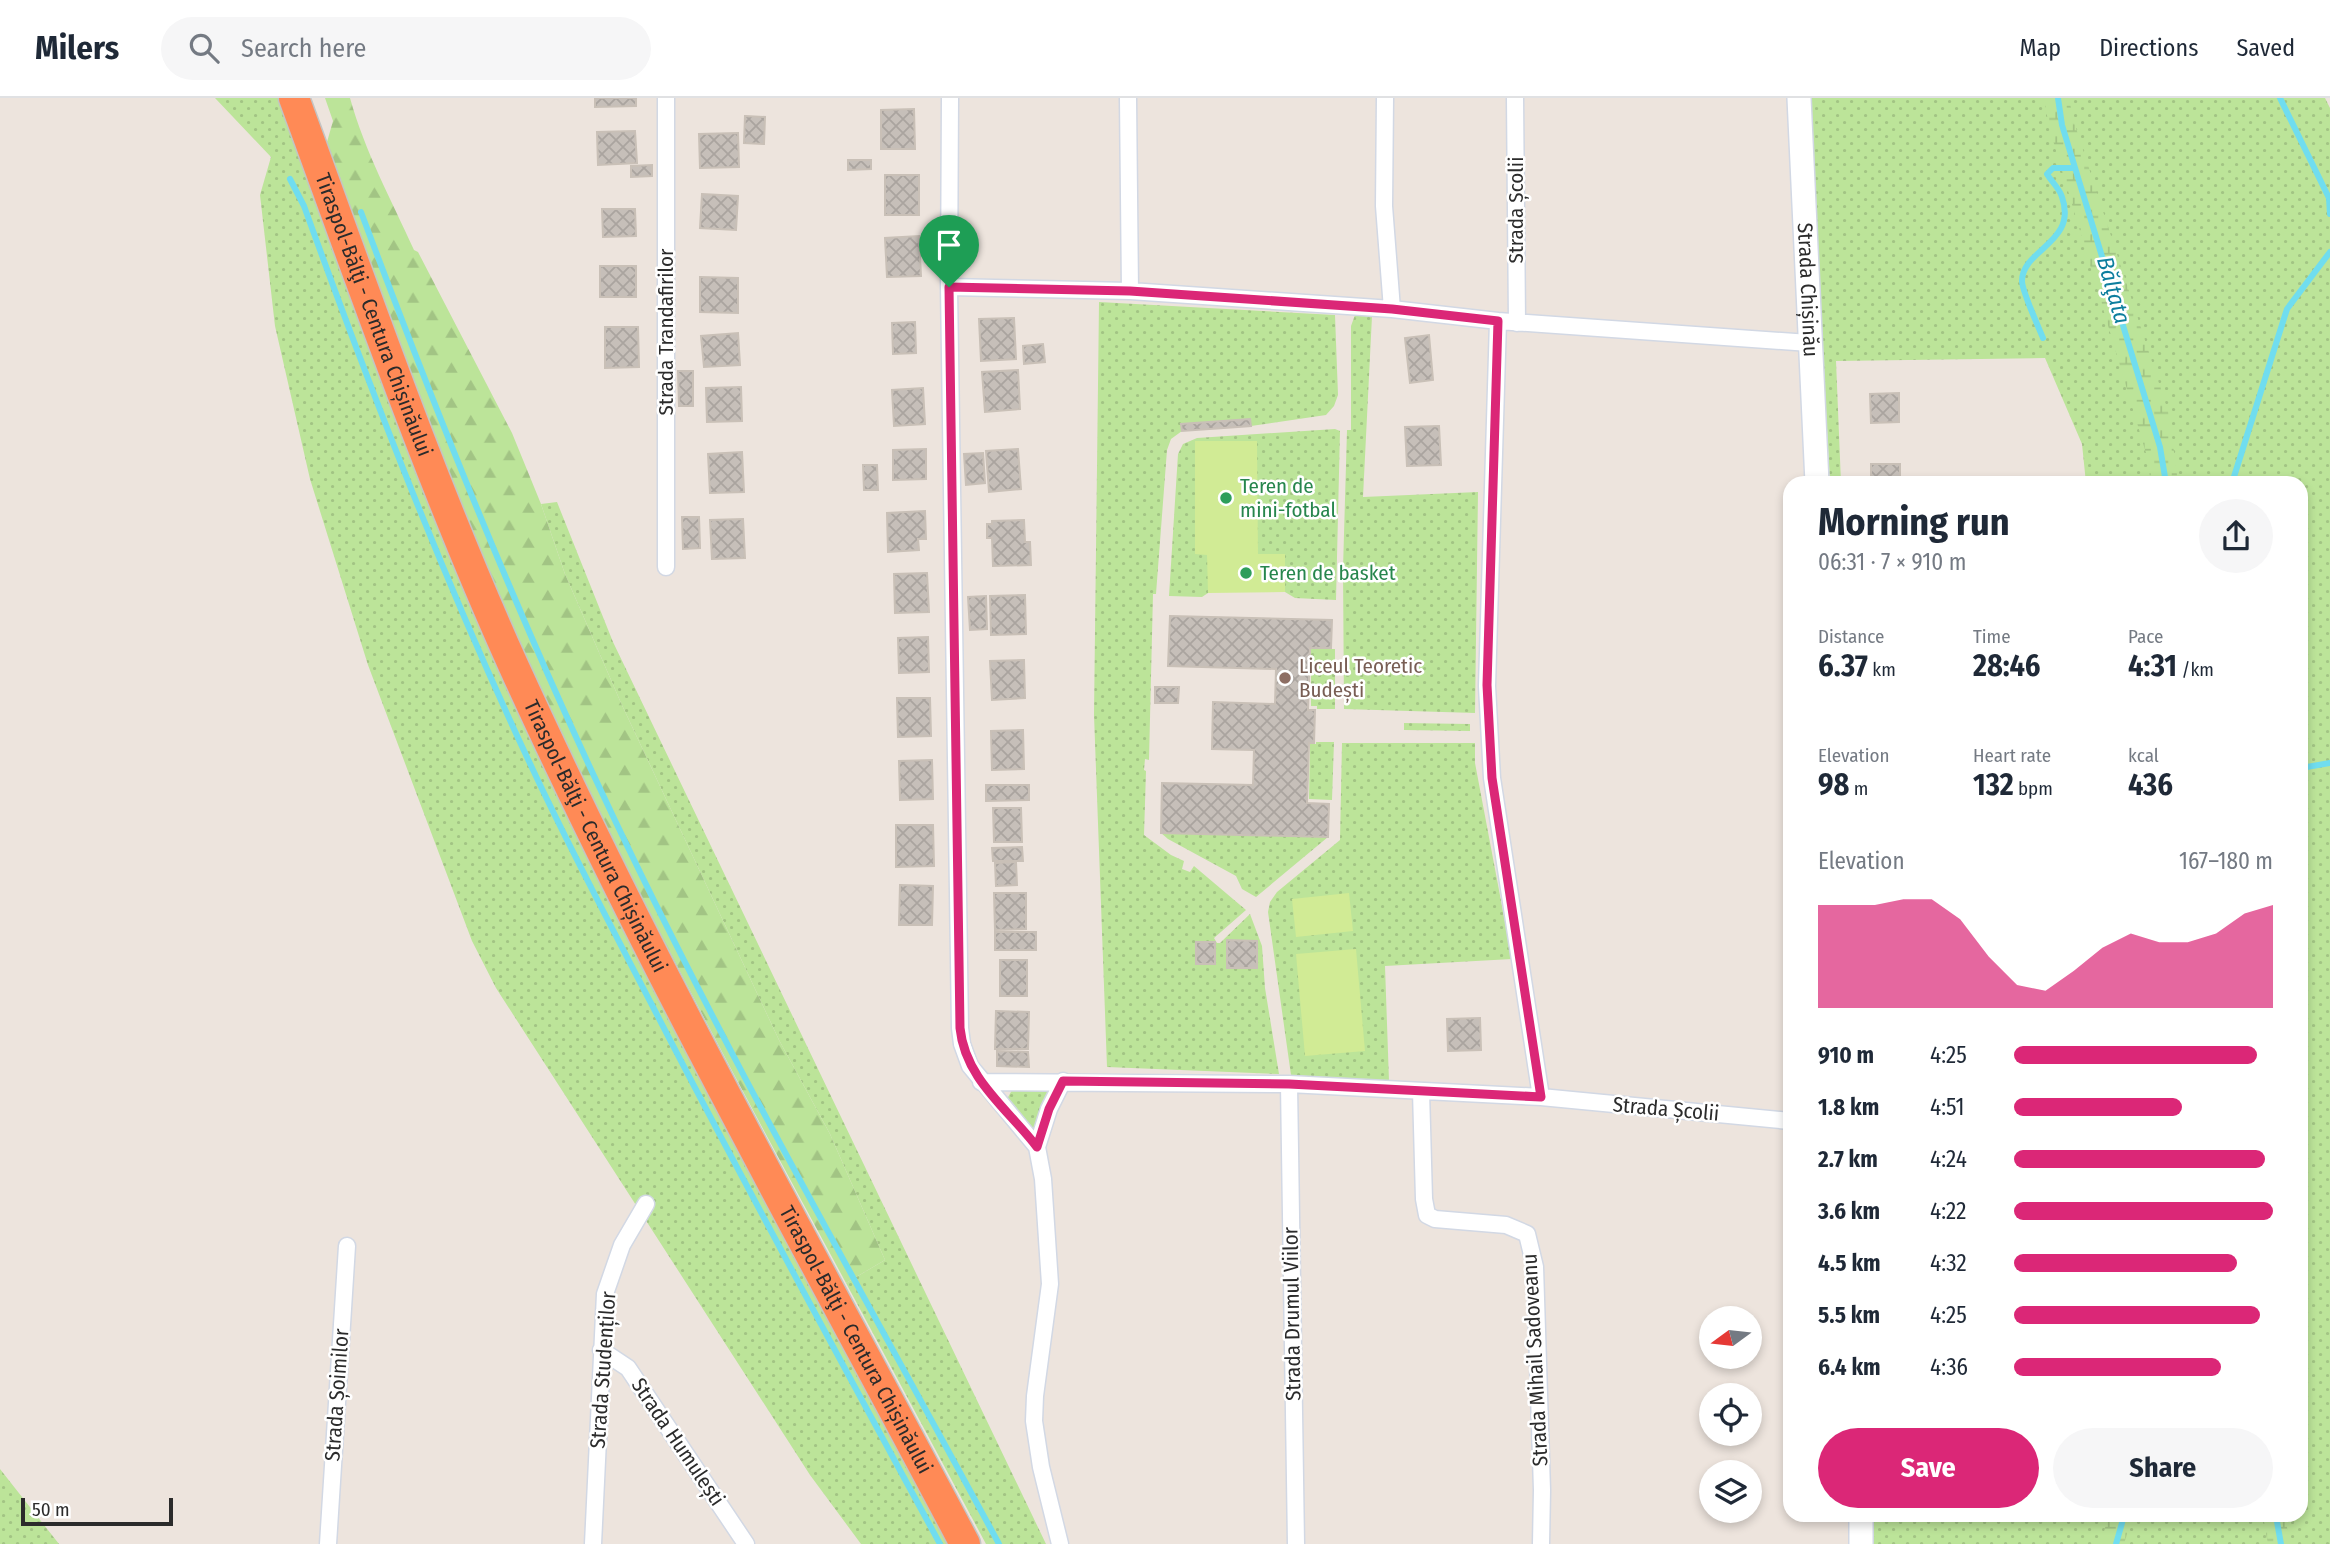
<!DOCTYPE html>
<html lang="en">
<head>
<meta charset="utf-8">
<style>
	:root { --surface:#fff; --page:#f6f6f7; --text:#1f2937; --muted:#747a83; --line:#e0e1e3; --accent:#db2777 }
	body { margin:0; font-family:"Fira Sans Condensed",sans-serif; background:var(--page); color:var(--text); height:100vh; display:flex; flex-direction:column; font-size:26px; white-space:nowrap }
	* { box-sizing:border-box; margin:0 }
	p { font-size:23px; color:var(--muted) }
	.icon { flex:none; width:38px; height:38px; fill:none; stroke:currentColor; stroke-width:2; stroke-linecap:round; stroke-linejoin:round }
	.map { position:relative; flex:1; overflow:hidden }
	.drawer { position:absolute; left:1783px; top:378px; width:525px; height:1046px; display:flex; flex-direction:column; background:var(--surface); border-radius:21px; box-shadow:0 4px 10px #0003 }
	.drawer>* { flex:none }
	.needle { width:46px; rotate:255deg }
	.tools { position:absolute; left:1699px; top:1208px; display:grid; gap:14px }
	.tools a { display:grid; place-items:center; width:63px; height:63px; border-radius:50%; background:var(--surface); box-shadow:0 4px 10px #0003; font-size:35px }
	.scale { position:absolute; left:21px; bottom:18px; width:152px; box-sizing:border-box; padding-left:7px; border:4px solid #2b2b2b; border-top:0; font-size:19px; line-height:24px; white-space:nowrap; color:#2b2b2b; -webkit-text-stroke:5px #fff; paint-order:stroke }
	.pin { position:absolute; display:grid; place-items:center; width:60px; height:60px; color:#fff; margin:-72px -30px; border-radius:50% 50% 50% 0; rotate:-45deg; box-shadow:0 0 7px #0007 }
	.pin .icon { rotate:45deg }
	.round { display:grid; place-items:center; flex:none; width:74px; height:74px; border-radius:37px; background:var(--page) }
	.summary { display:flex; align-items:center; justify-content:space-between; height:119px; padding:0 35px }
	h1 { font-size:38px; font-weight:700; line-height:52px }
	.stats { display:grid; grid-template-columns:repeat(3,1fr); gap:10px; height:119px; padding:7px 35px }
	.stats div { display:grid; align-content:center }
	.stats b { font-size:30px; font-weight:700 }
	.stats small { font-size:19px; font-weight:400 }
	.stats p { font-size:19px }
	.chart { height:196px; padding:14px 35px }
	.chart p { display:flex; justify-content:space-between }
	.chart svg { width:100%; height:126px; margin-top:7px; fill:var(--accent); opacity:.7 }
	.button { display:flex; gap:14px; margin-top:auto; padding:14px 35px }
	.button a { flex:1; height:80px; border-radius:42px; background:var(--accent); color:#fff; font-size:28px; font-weight:700; line-height:80px; text-align:center }
	.button a+a { background:var(--page); color:var(--text) }
	ul { padding:0 35px; list-style:none; font-size:23px }
	li { display:grid; grid-template-columns:112px 84px 1fr; align-items:center; height:52px }
	li i { height:18px; border-radius:9px; background:var(--accent) }
	header { display:flex; align-items:center; gap:42px; box-sizing:border-box; height:98px; padding:0 35px; background:var(--surface); border-bottom:2px solid var(--line) }
	header strong { font-size:33px }
	nav { display:flex; gap:38px; margin-inline-start:auto; font-size:24px }
	.search { width:490px; height:63px; background:var(--page); display:flex; align-items:center; gap:18px; box-sizing:border-box; padding:0 24px; border-radius:38px; color:var(--muted); font-size:26px }
	.map>svg:first-child { display:block }
	.green { fill:url(#green-dots) }
	.forest { fill:url(#forest-firs) }
	.wetland { fill:url(#wetland-marsh) }
	.pitch { fill:#d1eb95 }
	.lines { fill:none; stroke-linecap:round; stroke-linejoin:round }
	.stream { stroke:#70ddef; stroke-width:6 }
	.building { fill:url(#building-cross-hatch); stroke:#c9c0b7; stroke-width:2 }
	.street-casing { stroke:#d2d8e4; stroke-width:19 }
	.secondary-casing { stroke:#d2d8e4; stroke-width:26 }
	.highway-casing { stroke:#c4c4c4; stroke-width:33 }
	.street { stroke:#fff; stroke-width:16 }
	.secondary { stroke:#fff; stroke-width:23 }
	.highway { stroke:#ff8a56; stroke-width:30 }
	.route-casing { stroke:#fff; stroke-width:14 }
	.route { stroke:#db2777; stroke-width:9 }
	.leisure-dot { fill:#2e9e5b; stroke:#fff; stroke-width:2.5 }
	.education-dot { fill:#8d6e63; stroke:#fff; stroke-width:2.5 }
	.labels { text-anchor:middle; dominant-baseline:central; stroke-width:5; stroke-linejoin:round; paint-order:stroke }
	.street-label { font-size:21px; fill:#2b2b2b; stroke:#fff }
	.leisure-label { font-size:21px; fill:#27864d; stroke:#fff; text-anchor:start }
	.education-label { font-size:21px; fill:#785e54; stroke:#fff; text-anchor:start }
	.water-label { font-size:23px; font-style:italic; fill:#0d7e9e; stroke:#fff }
</style>
</head>
<body>
<header>
<strong>Milers</strong>
<div class="search"><svg class="icon" aria-label="search" viewBox="0 0 24 24"><circle cx="10" cy="10" r="6"/><path d="M15 15l6 6"/></svg>Search here</div>
<nav><a>Map</a><a>Directions</a><a>Saved</a></nav>
</header>
<div class="map">
<svg width="2330" height="1446" viewBox="0 0 2330 1446">
	<defs>
		<pattern id="green-dots" width="8" height="8" patternUnits="userSpaceOnUse" patternTransform="scale(1.75)"><rect width="8" height="8" fill="#bce499"/><path d="M2 2h.1M6 6h.1" fill="none" stroke="#a2c484" stroke-width="1.8" stroke-linecap="round"/></pattern>
		<pattern id="forest-firs" width="22" height="20" patternUnits="userSpaceOnUse" patternTransform="scale(1.75)"><rect width="22" height="20" fill="#bce499"/><path d="M5 1l3.5 6h-7zM16 11l3.5 6h-7z" fill="#a2c484"/></pattern>
		<pattern id="wetland-marsh" width="20" height="14" patternUnits="userSpaceOnUse" patternTransform="scale(1.75)"><rect width="20" height="14" fill="#bce499"/><path d="M1 5h8M5 5V1M11 12h8M15 12V8" fill="none" stroke="#a2c484"/></pattern>
		<pattern id="building-cross-hatch" width="8" height="8" patternUnits="userSpaceOnUse" patternTransform="scale(1.75)"><rect width="8" height="8" fill="#c6bfb9"/><path d="M0 0l8 8M0 8l8-8" fill="none" stroke="#aaa49f"/></pattern>
	</defs>
	<rect width="100%" height="100%" fill="#ede4dd"/>
	<!-- green -->
	<path class="green" d="M215,0H282L402,325L954,1446H861L810,1377L496,890L472,843L368,567L310,381L275,228L260,97L271,59Z
		M1809,0H2325L2330,10V1446H1874V1418H2301V385H2086L2082,346L2045,260L1836,263L1841,385H1830Z
		M1099,204L1335,217L1338,297L1334,308L1326,317L1251,328L1250,321L1182,326V333L1171,341L1167,352L1156,496H1153L1149,662L1145,661L1144,672L1146,673L1144,737L1171,757L1184,763L1182,771L1190,774L1194,768L1246,812L1214,840L1217,845H1220L1250,816L1262,848L1265,890L1279,976L1107,969L1094,617Z
		M1355,217L1372,218L1363,399L1478,394L1475,615L1344,611L1343,471L1347,332H1351V228Z
		M1335,331L1340,333L1336,502L1295,500L1285,494L1284,456H1208V495L1202,499L1169,498L1178,356L1183,346L1197,340Z
		M557,404L613,544L1046,1446H986L846,1185L885,1162L830,1036L779,942L621,605L565,476L541,406Z
		M1311,551H1335V611H1317V608H1311Z
		M1404,625L1470,626V633L1404,632Z
		M1316,644H1334L1332,702L1309,701L1310,646H1316Z
		M1342,645H1475V665L1512,861L1385,868L1389,983L1291,977L1268,814L1270,804L1277,794L1340,742Z
		M1161,735L1328,739L1256,799L1242,791L1236,778L1168,741Z
		M1046,991L1048,995L1037,1029L1033,1033L1006,1003L1012,992Z
		M0,1371L59,1446H0Z"/>
	<!-- forest -->
	<path class="forest" d="M325,0H350C365,54 391,101 414,152L418,154L512,335L541,406L565,476L621,605L779,942L830,1036L885,1162L846,1185C717,946 588,708 481,458C423,323 376,183 327,44L333,23Z"/>
	<!-- wetland -->
	<path class="wetland" d="M2044,0H2069L2073,21L2169,316L2178,385H2151L2146,355L2049,29Z
		M2108,1418H2132L2124,1446H2101Z
		M2263,1418H2285L2290,1446H2268Z"/>
	<!-- pitch -->
	<path class="pitch" d="M1195,343H1257L1258,456H1285V494L1208,495L1207,457L1195,456Z
		M1349,795L1353,833L1296,839L1292,801Z
		M1356,851L1365,953L1305,958L1296,856Z"/>
	<g class="lines">
		<!-- stream -->
		<path class="stream" d="M2058,0L2062,27L2160,349L2166,385
			M2280,0L2329,100L2330,116
			M290,81L304,108C373,299 447,490 534,674C571,753 612,830 652,907C745,1088 843,1267 940,1446
			M361,114C435,312 513,507 603,697C723,953 865,1198 999,1446
			M2043,240C2038,228 2022,193 2022,183C2022,151 2078,145 2062,99C2060,91 2051,83 2047,76L2053,70H2075
			M2232,385L2287,211L2330,154
			M2301,670L2330,665
			M2276,1418L2281,1446
			M2116,1446L2124,1418"/>
	</g>
	<!-- building -->
	<path class="building" d="M595,0H636V8L595,9Z
		M914,11L915,51H881V12Z
		M745,18L765,19L764,46L744,45Z
		M635,33L637,65L598,67L597,34Z
		M738,35L739,69L700,70L699,36Z
		M848,62H871V71L848,72Z
		M652,67V78L631,79V68Z
		M885,77H919V117H885Z
		M702,96L738,98L736,132L700,130Z
		M602,111H635L636,138L603,139Z
		M919,138L921,178L887,179L885,140Z
		M600,168H636V199H600Z
		M700,179L738,180V215L700,214Z
		M1014,220L1016,261L981,263L979,221Z
		M915,224L916,255L893,256L892,225Z
		M605,229H638L639,269L605,270Z
		M738,235L740,267L704,269L701,238Z
		M1429,237L1433,282L1410,285L1405,240Z
		M1043,246L1045,264L1024,266L1023,248Z
		M1018,272L1020,311L985,314L982,274Z
		M678,273H693V308H679Z
		M741,289L742,323L707,324L706,290Z
		M923,290L925,326L894,328L892,292Z
		M1899,295V324L1871,325L1870,296Z
		M1250,321L1251,328L1182,333L1181,326Z
		M1439,328L1441,367L1407,368L1405,329Z
		M926,351V381L893,382V352Z
		M1018,351L1021,391L989,394L986,353Z
		M742,354L744,394L710,395L708,356Z
		M983,355L985,385L966,387L964,356Z
		M1871,366H1900V385H1871Z
		M863,367H877L878,392H864Z
		M925,413L926,441H918L919,452L888,454L887,415Z
		M682,419H699L700,450L683,451Z
		M743,421L745,460L712,461L710,422Z
		M1024,422L1025,444H1030L1031,467L993,468L992,440H987V426H992V423Z
		M927,475L929,514L895,515L894,476Z
		M1025,497L1026,536L991,537L990,498Z
		M986,498L987,531L970,532L968,499Z
		M1170,518L1332,522L1331,550H1310L1308,612H1315L1314,645H1309L1307,705L1329,706L1328,739L1161,735L1162,685L1253,687L1254,652L1212,651L1213,604L1275,606L1276,571L1168,568Z
		M928,539L929,574L899,575L898,540Z
		M1024,562L1025,600L992,602L990,563Z
		M1155,589H1179L1178,605H1155Z
		M897,600H930L931,638L898,639Z
		M1023,632L1024,671L992,672L991,633Z
		M932,662L933,701L900,702L899,663Z
		M986,687H1029V702L986,703Z
		M993,710H1021L1022,744H994Z
		M896,727H933L934,768L896,769Z
		M1022,749L1023,763H993L992,750Z
		M1016,764L1017,787L996,788L995,765Z
		M900,787L933,788L932,827H899Z
		M994,795H1026V831L995,832Z
		M995,834H1036V852H995Z
		M1227,842L1257,843V870H1227Z
		M1196,844H1215V866H1196Z
		M1000,862H1027V898H1000Z
		M996,913L1029,914L1028,951H995Z
		M1480,920L1481,952L1448,953L1447,921Z
		M997,953L1028,954L1029,969L997,968Z"/>
	<g class="lines">
		<defs>
			<path id="street" d="M666,0V469
				M950,0L949,189L960,930L962,946L970,968L1037,1049L1043,1081L1050,1186L1035,1298L1034,1323L1041,1369L1060,1446
				M1128,0L1130,193
				M1385,0L1384,108L1392,211
				M1515,0L1517,225
				M949,189L1130,193L1392,211L1498,223L1809,245
				M1498,223L1487,588L1492,680L1541,999
				M981,984L1289,986L1541,999L1790,1023
				M1289,986L1296,1446
				M1421,993L1424,1101L1427,1117L1435,1121L1506,1127L1527,1136L1535,1169L1542,1392L1541,1446
				M1037,1049L1049,1011L1063,983
				M601,1252L628,1270L746,1446
				M328,1446L347,1148
				M593,1446L605,1196L622,1147L646,1106"/>
			<g id="secondary">
				<path id="s1" d="M1799,0L1817,385"/>
				<path d="M1861,1418V1446"/>
			</g>
			<g id="highway">
				<path id="s2" d="M294,0C364,191 430,383 514,569C650,868 811,1155 965,1446"/>
			</g>
		</defs>
		<!-- street casing -->
		<use href="#street" class="street-casing"/>
		<!-- secondary casing -->
		<use href="#secondary" class="secondary-casing"/>
		<!-- highway casing -->
		<use href="#highway" class="highway-casing"/>
		<!-- street -->
		<use href="#street" class="street"/>
		<!-- secondary -->
		<use href="#secondary" class="secondary"/>
		<!-- highway -->
		<use href="#highway" class="highway"/>
	</g>
	<g class="lines">
		<defs>
			<path id="route" d="M949,189L1130,193L1392,211L1498,223L1487,587L1492,680L1541,999L1289,986L1063,983L1049,1011L1037,1049C1008,1011 965,981 960,930Z"/>
		</defs>
		<!-- route casing -->
		<use href="#route" class="route-casing"/>
		<!-- route -->
		<use href="#route" class="route"/>
	</g>
	<!-- markers -->
	<g class="leisure-dot">
		<circle cx="1226" cy="400" r="7"/>
		<circle cx="1246" cy="475" r="7"/>
	</g>
	<circle class="education-dot" cx="1285" cy="580" r="7"/>
	<g class="labels">
		<!-- street labels -->
		<g class="street-label">
			<text transform="translate(1516 112) rotate(-90)">Strada Școlii</text>
			<text stroke="none"><textPath href="#s1" startOffset="192">Strada Chișinău</textPath></text>
			<text stroke="none"><textPath href="#s2" startOffset="231">Tiraspol-Bălţi - Centura Chișinăului</textPath></text>
			<text transform="translate(666 234) rotate(-90)">Strada Trandafirilor</text>
			<text stroke="none"><textPath href="#s2" startOffset="798">Tiraspol-Bălţi - Centura Chișinăului</textPath></text>
			<text transform="translate(1666 1011) rotate(5)">Strada Școlii</text>
			<text transform="translate(1292 1216) rotate(-91)">Strada Drumul Viilor</text>
			<text stroke="none"><textPath href="#s2" startOffset="1365">Tiraspol-Bălţi - Centura Chișinăului</textPath></text>
			<text transform="translate(1535 1262) rotate(-93)">Strada Mihail Sadoveanu</text>
			<text transform="translate(603 1272) rotate(-86)">Strada Studenților</text>
			<text transform="translate(337 1297) rotate(-86)">Strada Șoimilor</text>
			<text transform="translate(678 1344) rotate(56)">Strada Humulești</text>
		</g>
		<!-- leisure labels -->
		<g class="leisure-label">
			<text x="1240" y="388">Teren de<tspan x="1240" dy="24">mini-fotbal</tspan></text>
			<text x="1260" y="475">Teren de basket</text>
		</g>
		<!-- education labels -->
		<g class="education-label">
			<text x="1299" y="568">Liceul Teoretic<tspan x="1299" dy="24">Budești</tspan></text>
		</g>
		<!-- water labels -->
		<g class="water-label">
			<text transform="translate(2114 192) rotate(74)">Bălţata</text>
		</g>
	</g>
</svg>
<div class="tools">
<a><svg class="needle" viewBox="-14 -14 28 28"><path d="M0-13l5 13h-10z" fill="#e53935"/><path d="M0 13l5-13h-10z" fill="#747a83"/></svg></a>
<a><svg class="icon" aria-label="locate" viewBox="0 0 24 24"><circle cx="12" cy="12" r="6"/><path d="M12 2v4M12 18v4M2 12h4M18 12h4"/></svg></a>
<a><svg class="icon" aria-label="layers" viewBox="0 0 24 24"><path d="M12 4l9 5-9 5-9-5zM3 14l9 5 9-5"/></svg></a>
</div>
<div class="scale">50 m</div>
<div class="pin" style="left:949px;top:189px;background:#1e9e55"><svg class="icon" aria-label="arrive" viewBox="0 0 24 24"><path d="M6 21V4h12l-3 4 3 4H6"/></svg></div>
<section class="drawer">
<div class="summary"><div><h1>Morning run</h1><p>06:31 · 7 × 910 m</p></div><a class="round"><svg class="icon" aria-label="share" viewBox="0 0 24 24"><path d="M12 15V3M7 8l5-5 5 5M5 13v7h14v-7"/></svg></a></div>
<div class="stats">
<div><p>Distance</p><b>6.37<small> km</small></b></div>
<div><p>Time</p><b>28:46</b></div>
<div><p>Pace</p><b>4:31<small> /km</small></b></div>
</div>
<div class="stats">
<div><p>Elevation</p><b>98<small> m</small></b></div>
<div><p>Heart rate</p><b>132<small> bpm</small></b></div>
<div><p>kcal</p><b>436</b></div>
</div>
<div class="chart"><p><span>Elevation</span>167–180 m</p>
<svg viewBox="0 0 160 44" preserveAspectRatio="none"><path d="M0 44V8L10 8L20 8L30 6L40 6L50 13L60 26L70 36L80 38L90 31L100 23L110 18L120 21L130 21L140 18L150 11L160 8V44z"/></svg>
</div>
<ul>
<li><b>910 m</b>4:25<i style="width:94%"></i></li>
<li><b>1.8 km</b>4:51<i style="width:65%"></i></li>
<li><b>2.7 km</b>4:24<i style="width:97%"></i></li>
<li><b>3.6 km</b>4:22<i style="width:100%"></i></li>
<li><b>4.5 km</b>4:32<i style="width:86%"></i></li>
<li><b>5.5 km</b>4:25<i style="width:95%"></i></li>
<li><b>6.4 km</b>4:36<i style="width:80%"></i></li>
</ul>
<div class="button"><a>Save</a><a>Share</a></div>
</section>
</div>
</body>
</html>
